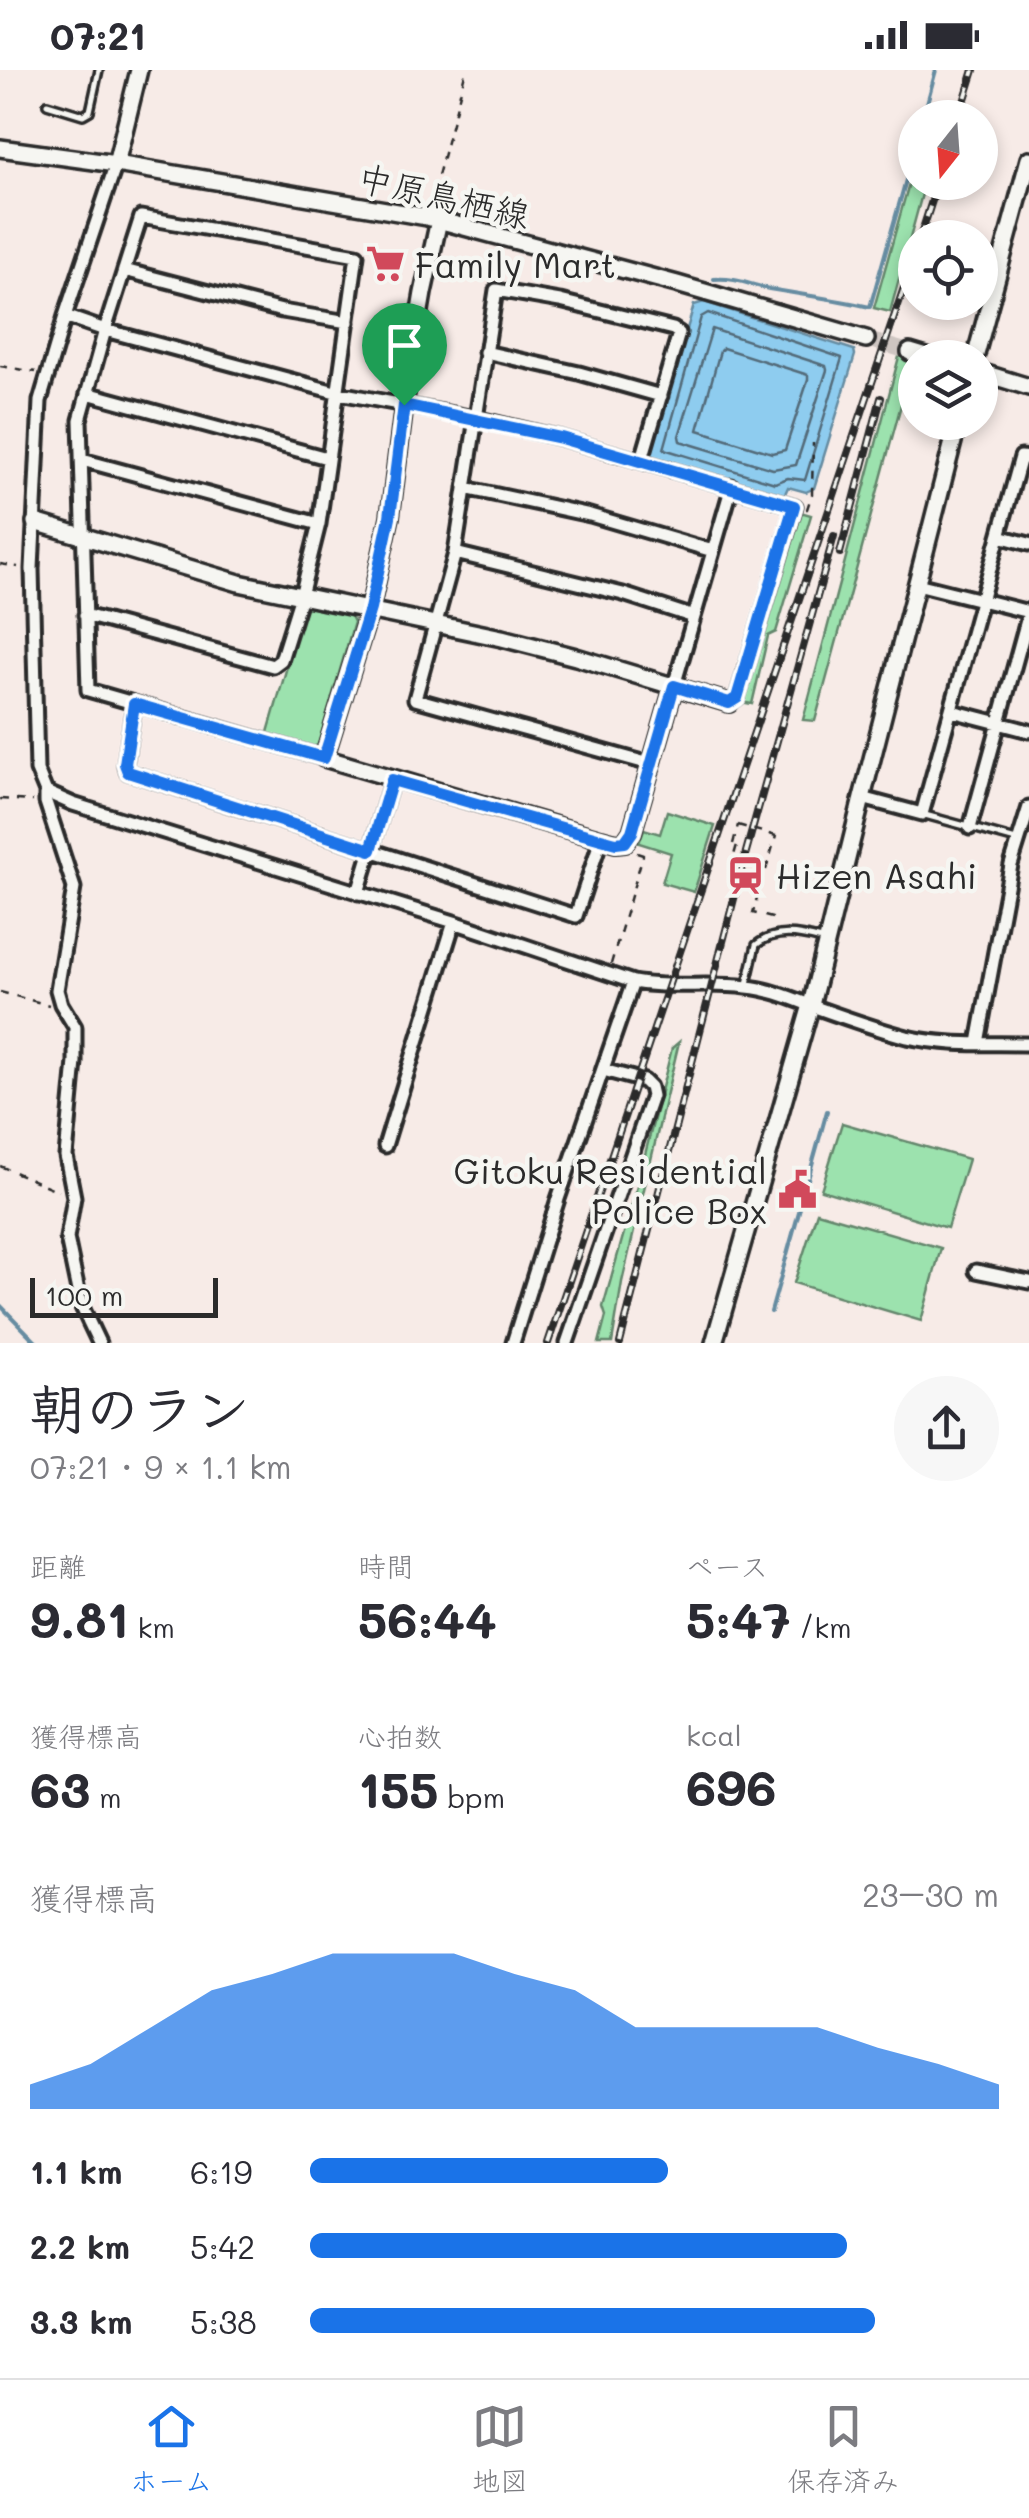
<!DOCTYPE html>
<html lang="ja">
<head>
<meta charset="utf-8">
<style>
	:root { --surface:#fff; --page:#f7f7f7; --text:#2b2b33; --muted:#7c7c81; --line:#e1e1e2; --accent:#1a73e8 }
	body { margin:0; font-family:Mali,"Klee One",sans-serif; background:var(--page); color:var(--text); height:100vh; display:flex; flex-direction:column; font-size:38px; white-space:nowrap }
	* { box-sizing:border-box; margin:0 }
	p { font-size:32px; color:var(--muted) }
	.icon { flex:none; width:55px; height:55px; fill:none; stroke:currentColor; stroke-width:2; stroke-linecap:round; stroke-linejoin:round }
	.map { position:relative; height:1273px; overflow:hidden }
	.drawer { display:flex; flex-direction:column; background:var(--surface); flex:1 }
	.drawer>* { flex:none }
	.needle { width:65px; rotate:197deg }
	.controls { position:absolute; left:898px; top:30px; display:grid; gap:20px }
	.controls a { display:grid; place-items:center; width:100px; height:100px; border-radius:50%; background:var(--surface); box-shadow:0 5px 15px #0003; font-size:50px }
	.scale { position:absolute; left:30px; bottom:25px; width:188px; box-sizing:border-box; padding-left:10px; border:5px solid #2b2b2b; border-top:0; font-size:28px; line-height:35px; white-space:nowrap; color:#2b2b2b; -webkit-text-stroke:8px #f6f6f2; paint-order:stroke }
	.pin { position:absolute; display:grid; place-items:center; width:85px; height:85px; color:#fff; margin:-102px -42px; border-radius:50% 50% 50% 0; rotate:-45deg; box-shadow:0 0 10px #0007 }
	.pin .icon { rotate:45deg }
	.round { display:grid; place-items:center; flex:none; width:105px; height:105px; border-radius:52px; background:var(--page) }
	.overview { display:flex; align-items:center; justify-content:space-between; height:170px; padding:0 30px }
	h1 { font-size:55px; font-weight:800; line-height:75px }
	.figures { display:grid; grid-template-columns:repeat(3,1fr); gap:15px; height:170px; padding:10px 30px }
	.figures div { display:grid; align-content:center }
	.figures b { font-size:50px; font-weight:800 }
	.figures small { font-size:28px; font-weight:400 }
	.figures p { font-size:28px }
	.chart { height:280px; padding:20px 30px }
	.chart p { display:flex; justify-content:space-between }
	.chart svg { width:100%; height:180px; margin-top:10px; fill:var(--accent); opacity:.7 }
	ul { padding:0 30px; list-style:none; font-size:32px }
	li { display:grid; grid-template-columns:160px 120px 1fr; align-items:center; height:75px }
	li i { height:25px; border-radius:12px; background:var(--accent) }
	.status { display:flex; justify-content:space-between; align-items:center; height:70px; padding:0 50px; background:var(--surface); direction:ltr }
	.status svg { height:28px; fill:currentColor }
	.menu { display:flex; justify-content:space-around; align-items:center; height:140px; border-top:2px solid var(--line); background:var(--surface); font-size:28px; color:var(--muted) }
	.menu a { display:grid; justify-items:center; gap:5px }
	.menu .selected { color:var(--accent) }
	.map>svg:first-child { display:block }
	.green { fill:#9ce2ae; stroke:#64866c; stroke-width:2.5 }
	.water { fill:#8eccef; stroke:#668ca1; stroke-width:2.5 }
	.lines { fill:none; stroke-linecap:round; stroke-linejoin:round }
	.shore { stroke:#536b79; stroke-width:2.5 }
	.stream { stroke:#668ca1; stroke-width:4 }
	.secondary-tunnel { stroke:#cec5c1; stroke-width:15; stroke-dasharray:15 8; stroke-linecap:butt }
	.lane-casing { stroke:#2b2b2b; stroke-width:12 }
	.street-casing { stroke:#2b2b2b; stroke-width:19 }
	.secondary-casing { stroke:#2b2b2b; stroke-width:22 }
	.path { stroke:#2b2b2b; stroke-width:2.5; stroke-dasharray:8 8; stroke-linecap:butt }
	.lane { stroke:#f6f6f2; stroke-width:5 }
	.street { stroke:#f6f6f2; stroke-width:11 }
	.secondary { stroke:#f6f6f2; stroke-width:15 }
	.rail-casing { stroke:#2b2b2b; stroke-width:8 }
	.rail { stroke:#f6f6f2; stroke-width:4; stroke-dasharray:11; stroke-linecap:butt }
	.path-bridge { stroke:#2b2b2b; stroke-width:2.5; stroke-dasharray:8 8; stroke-linecap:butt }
	.route-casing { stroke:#fff; stroke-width:20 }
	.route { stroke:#1a73e8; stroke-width:12 }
	.labels { text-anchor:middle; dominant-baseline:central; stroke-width:9; stroke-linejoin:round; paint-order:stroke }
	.street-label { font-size:35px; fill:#2b2b2b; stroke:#f6f6f2 }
	.poi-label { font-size:35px; fill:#2b2b2b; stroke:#f6f6f2; text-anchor:start }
</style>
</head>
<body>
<div class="status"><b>07:21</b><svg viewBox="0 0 49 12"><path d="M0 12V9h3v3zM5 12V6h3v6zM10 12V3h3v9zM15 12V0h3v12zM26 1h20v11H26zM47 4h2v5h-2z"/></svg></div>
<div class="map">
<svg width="1029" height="1273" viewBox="0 0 1029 1273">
	<rect width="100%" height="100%" fill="#f7ebe7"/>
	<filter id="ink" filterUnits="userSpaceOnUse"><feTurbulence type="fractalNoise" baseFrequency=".01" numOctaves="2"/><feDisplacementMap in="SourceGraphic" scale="20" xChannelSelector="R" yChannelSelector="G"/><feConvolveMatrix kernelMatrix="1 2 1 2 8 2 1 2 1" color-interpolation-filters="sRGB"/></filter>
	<g filter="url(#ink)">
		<!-- green -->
		<path class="green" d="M915,92V112L925,113L890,242L874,238Z
			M900,283L914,287L815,651L803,650Z
			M797,441L811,445L776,562L768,566L752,634L741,632Z
			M310,535L350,544L354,552L318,675L311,678L267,666L304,538Z
			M667,741L715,756L694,822L662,813L671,783L639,773L644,759L660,764Z
			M679,972L622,1212L612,1273H599L606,1246L603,1237L635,1124L672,978Z
			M842,1053L968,1089L947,1158L821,1120Z
			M817,1142L941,1178L921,1251L794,1213Z"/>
		<!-- water -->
		<path class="water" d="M704,232L854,280L855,285L814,418L806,422L788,417L784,426L654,388L651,382L694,235Z"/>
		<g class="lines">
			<!-- shore -->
			<path class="shore" d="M708,243L842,288L805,410L788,408L775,413L664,379L701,247Z
				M712,259L826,296L827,300L796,395L773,399L680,371L679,366Z
				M723,278L808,305V310L785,380L772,383L698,360L720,281Z"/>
			<!-- stream -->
			<path class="stream" d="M923,48L936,0
				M714,209C733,207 751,215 769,219C803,225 837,229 870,237L915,78
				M0,1235L37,1273
				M771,1242L827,1041"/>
			<!-- secondary-tunnel -->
			<path class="secondary-tunnel" d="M866,269L910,282"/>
			<defs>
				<path id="lane" d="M47,34L83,45L90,41L99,0
					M925,745L1016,770
					M747,914L756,875C776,859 799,864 822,870"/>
				<path id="street" d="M124,200L282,241L348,252
					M65,246L105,260L339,323L475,348L561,368L795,436L737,628L729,633
					M485,282L579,303L661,326
					M87,323L327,388
					M642,389L679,263L673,259L560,231L496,220L455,483L415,629L650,694
					M82,390L319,454
					M465,418L590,445L713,481
					M999,466L1029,474
					M455,483L623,524L694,547
					M917,514L1029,542
					M85,545L273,596L281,590L301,526L319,454L357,185L141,147L105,260L80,350L88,620L324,688
					M674,616L732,416
					M134,634L125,695L128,702L576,846L601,769
					M952,641L1029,661
					M46,722L73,734L454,852L633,912C671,919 708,912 747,917C770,919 791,928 812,936C843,947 876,959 907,967C947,976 988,973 1029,974
					M862,728L922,744L1021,387L1029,388
					M970,758L1029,543
					M358,823L392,710
					M978,973L1011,795L1029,737
					M385,1076L454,852
					M976,1201L1029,1212
					M99,1273L81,1235L67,1168L74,1127L66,1086L75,992V957L61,934L57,920L74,818L46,732V722L37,700L32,499L40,331L65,246L116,94
					M513,1273L558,1129L633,912
					M567,1273L652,1026L650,1017L644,1011L603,1000"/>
				<path id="secondary" d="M0,78L116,94L427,147L677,214L866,269
					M116,94L139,0
					M439,150L423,223L404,335L390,447L370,539L324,688L601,769L616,773L625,772L632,762L674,616
					M910,282L930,288
					M975,288L1029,89
					M980,302L1029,317
					M35,452L239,513L502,568L576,587L729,633
					M714,1273L811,935L862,728L958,352"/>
			</defs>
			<!-- lane casing -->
			<use href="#lane" class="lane-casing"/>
			<!-- street casing -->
			<use href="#street" class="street-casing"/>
			<!-- secondary casing -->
			<use href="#secondary" class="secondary-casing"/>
			<!-- path -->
			<path class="path" d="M430,136L466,0
				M0,296L36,302
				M806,439H807L812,424L813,373
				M0,494L18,497
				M0,729L33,731
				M733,774L738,755
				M730,799L737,775
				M766,800L776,766
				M762,808L753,843L772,848L775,854
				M611,894L643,785L634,782
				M0,922L49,935
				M0,1096L59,1121"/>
			<!-- lane -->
			<use href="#lane" class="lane"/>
			<!-- street -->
			<use href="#street" class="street"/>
			<!-- secondary -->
			<use href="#secondary" class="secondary"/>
			<defs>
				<path id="rail" d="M959,48L974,0
					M920,168L938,112
					M840,483L881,328
					M548,1273L915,185
					M620,1273L746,782L834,466"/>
			</defs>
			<!-- rail casing -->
			<use href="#rail" class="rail-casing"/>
			<!-- rail -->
			<use href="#rail" class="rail"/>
			<!-- path-bridge -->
			<path class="path-bridge" d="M738,755L776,766
				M730,799L762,808"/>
		</g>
	</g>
	<g class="lines" filter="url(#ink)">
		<defs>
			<path id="route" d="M404,335L561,368L794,436L737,628L729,633L674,616L632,762L625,772L616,773L601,769L392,710L371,780L128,702L125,694L134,634L324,688L370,539L390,447Z"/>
		</defs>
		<!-- route casing -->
		<use href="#route" class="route-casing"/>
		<!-- route -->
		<use href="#route" class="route"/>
	</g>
	<!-- icons -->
	<defs>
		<symbol id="supermarket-bare" viewBox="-9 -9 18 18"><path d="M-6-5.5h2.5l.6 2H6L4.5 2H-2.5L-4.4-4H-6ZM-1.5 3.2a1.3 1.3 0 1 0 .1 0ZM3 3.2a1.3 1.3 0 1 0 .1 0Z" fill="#d1495b" stroke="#f6f6f2" stroke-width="2.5" paint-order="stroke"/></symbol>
		<symbol id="station-bare" viewBox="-9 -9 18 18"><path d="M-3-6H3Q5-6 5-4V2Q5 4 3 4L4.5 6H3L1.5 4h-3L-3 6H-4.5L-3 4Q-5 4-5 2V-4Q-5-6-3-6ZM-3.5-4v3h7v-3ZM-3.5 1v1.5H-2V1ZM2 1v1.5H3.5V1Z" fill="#d1495b" stroke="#f6f6f2" stroke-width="2.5" paint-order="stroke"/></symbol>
		<symbol id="civic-bare" viewBox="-9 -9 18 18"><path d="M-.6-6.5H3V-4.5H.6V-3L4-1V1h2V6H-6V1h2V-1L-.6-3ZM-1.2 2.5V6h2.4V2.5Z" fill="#d1495b" stroke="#f6f6f2" stroke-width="2.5" paint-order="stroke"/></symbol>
	</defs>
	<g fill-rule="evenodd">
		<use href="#supermarket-bare" x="358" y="166" width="55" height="55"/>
		<use href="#station-bare" x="718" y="778" width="55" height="55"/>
		<use href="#civic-bare" x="770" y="1092" width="55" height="55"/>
	</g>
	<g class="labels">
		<!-- street labels -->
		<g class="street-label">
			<text transform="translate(444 125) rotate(13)">中原鳥栖線</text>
		</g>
		<!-- poi labels -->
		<g class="poi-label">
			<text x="415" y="194">Family Mart</text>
			<text x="776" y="805">Hizen Asahi</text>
			<text x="767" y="1100" text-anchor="end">Gitoku Residential<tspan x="767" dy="40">Police Box</tspan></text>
		</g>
	</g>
</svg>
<div class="controls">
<a><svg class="needle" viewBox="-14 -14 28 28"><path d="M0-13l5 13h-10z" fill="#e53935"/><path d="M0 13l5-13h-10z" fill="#7c7c81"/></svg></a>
<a><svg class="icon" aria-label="locate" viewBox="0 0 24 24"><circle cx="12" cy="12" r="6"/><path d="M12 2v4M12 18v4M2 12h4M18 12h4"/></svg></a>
<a><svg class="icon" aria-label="layers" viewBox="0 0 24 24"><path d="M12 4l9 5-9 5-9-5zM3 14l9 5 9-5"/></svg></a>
</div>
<div class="scale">100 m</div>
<div class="pin" style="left:404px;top:335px;background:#1e9e55"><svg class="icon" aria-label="arrive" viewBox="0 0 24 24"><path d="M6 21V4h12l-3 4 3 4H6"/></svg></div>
</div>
<section class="drawer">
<div class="overview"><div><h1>朝のラン</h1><p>07:21 · 9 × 1.1 km</p></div><a class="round"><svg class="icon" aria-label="share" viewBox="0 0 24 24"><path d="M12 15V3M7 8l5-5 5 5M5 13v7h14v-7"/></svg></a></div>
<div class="figures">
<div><p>距離</p><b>9.81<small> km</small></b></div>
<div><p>時間</p><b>56:44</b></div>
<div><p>ペース</p><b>5:47<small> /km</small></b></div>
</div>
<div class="figures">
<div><p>獲得標高</p><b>63<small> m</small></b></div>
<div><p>心拍数</p><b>155<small> bpm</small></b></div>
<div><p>kcal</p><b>696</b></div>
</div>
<div class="chart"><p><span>獲得標高</span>23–30 m</p>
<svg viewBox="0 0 160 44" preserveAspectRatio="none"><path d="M0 44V38L10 33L20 24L30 15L40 11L50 6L60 6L70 6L80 11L90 15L100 24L110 24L120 24L130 24L140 29L150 33L160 38V44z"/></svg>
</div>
<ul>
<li><b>1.1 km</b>6:19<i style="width:52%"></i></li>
<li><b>2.2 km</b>5:42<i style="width:78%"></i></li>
<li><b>3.3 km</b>5:38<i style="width:82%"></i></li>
</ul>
</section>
<nav class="menu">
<a class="selected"><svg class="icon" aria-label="home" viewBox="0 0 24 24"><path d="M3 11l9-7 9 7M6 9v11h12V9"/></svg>ホーム</a>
<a><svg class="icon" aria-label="map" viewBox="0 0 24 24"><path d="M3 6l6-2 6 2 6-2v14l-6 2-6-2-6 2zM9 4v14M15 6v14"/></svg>地図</a>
<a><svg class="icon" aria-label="saved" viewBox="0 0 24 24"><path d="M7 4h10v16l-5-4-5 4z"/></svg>保存済み</a>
</nav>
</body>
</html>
